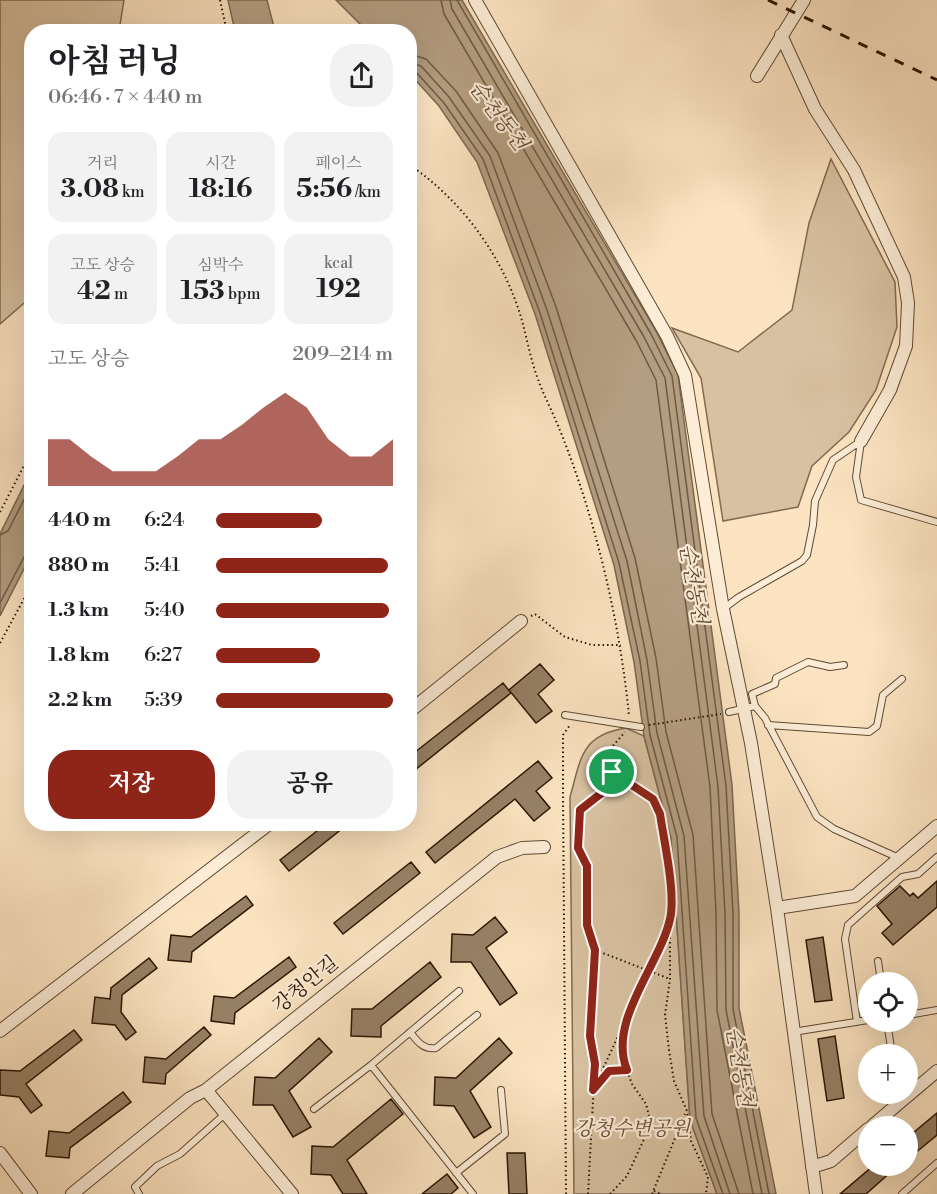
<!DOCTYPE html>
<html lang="ko">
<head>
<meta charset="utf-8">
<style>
	:root { --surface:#fff; --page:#f2f2f2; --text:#202124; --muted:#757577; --accent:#8f2418 }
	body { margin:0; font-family:"Libre Bodoni","Noto Serif KR",serif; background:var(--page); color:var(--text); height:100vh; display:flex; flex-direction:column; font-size:22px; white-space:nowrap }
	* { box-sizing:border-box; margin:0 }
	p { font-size:20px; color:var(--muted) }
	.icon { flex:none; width:33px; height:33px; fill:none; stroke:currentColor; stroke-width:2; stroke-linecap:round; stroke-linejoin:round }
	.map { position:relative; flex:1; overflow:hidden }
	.details { position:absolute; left:24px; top:24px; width:393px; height:807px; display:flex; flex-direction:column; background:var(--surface); border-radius:24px; box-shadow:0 6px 24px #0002 }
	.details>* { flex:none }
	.tools { position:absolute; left:858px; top:972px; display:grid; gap:12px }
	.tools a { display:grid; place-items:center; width:60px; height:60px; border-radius:50%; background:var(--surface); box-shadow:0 6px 24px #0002; font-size:30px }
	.pin { position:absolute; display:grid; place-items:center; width:51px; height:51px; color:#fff; margin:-26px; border:3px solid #fff; border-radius:50%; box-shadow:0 2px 6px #0007 }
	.round { display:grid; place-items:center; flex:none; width:63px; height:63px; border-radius:24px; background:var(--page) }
	.headline { display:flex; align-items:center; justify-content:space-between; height:102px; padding:0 24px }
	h1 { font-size:33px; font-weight:700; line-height:45px }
	.metrics { display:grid; grid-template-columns:repeat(3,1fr); gap:9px; height:102px; padding:6px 24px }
	.metrics div { display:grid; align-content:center; border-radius:15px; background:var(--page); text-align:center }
	.metrics b { font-size:26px; font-weight:700 }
	.metrics small { font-size:16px; font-weight:400 }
	.metrics p { font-size:16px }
	.chart { height:168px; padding:12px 24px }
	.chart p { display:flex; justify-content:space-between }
	.chart svg { width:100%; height:108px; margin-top:6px; fill:var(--accent); opacity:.7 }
	.cta { display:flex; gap:12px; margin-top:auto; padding:12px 24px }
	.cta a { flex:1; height:69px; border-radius:24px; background:var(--accent); color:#fff; font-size:24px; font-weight:700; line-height:69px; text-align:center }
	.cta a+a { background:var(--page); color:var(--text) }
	ul { padding:0 24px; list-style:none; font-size:20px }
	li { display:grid; grid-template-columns:96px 72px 1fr; align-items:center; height:45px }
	li i { height:15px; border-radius:8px; background:var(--accent) }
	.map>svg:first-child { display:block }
	.green { fill:#d8c1a1; stroke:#806b52; stroke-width:1.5 }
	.water { fill:#b49e81; stroke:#7c674e; stroke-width:1.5 }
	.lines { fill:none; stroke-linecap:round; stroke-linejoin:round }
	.shore { stroke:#6e5a42; stroke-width:1.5 }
	.building { fill:#978166; stroke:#291502; stroke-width:1.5 }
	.lane-casing { stroke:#5e4932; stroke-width:8 }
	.street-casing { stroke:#5e4932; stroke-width:14 }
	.path { stroke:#291502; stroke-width:2; stroke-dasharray:1.5 3; stroke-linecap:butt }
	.lane { stroke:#fdedd7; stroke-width:6 }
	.street { stroke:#fdedd7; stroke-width:12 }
	.rail { stroke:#291502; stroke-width:3; stroke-dasharray:10 10; stroke-linecap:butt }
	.route-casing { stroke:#fff; stroke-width:12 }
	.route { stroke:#8f2418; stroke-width:8 }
	.labels { text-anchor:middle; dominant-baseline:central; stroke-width:4.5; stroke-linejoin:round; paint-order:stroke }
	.street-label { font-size:20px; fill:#291502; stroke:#fdedd7 }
	.park-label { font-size:20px; font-style:italic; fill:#66513a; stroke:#fdedd7 }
	.water-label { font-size:21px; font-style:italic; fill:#614c35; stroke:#fdedd7 }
</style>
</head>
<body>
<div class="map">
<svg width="937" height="1194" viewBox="0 0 937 1194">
	<rect width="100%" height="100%" fill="#fce4c2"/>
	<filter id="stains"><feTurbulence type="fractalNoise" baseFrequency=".00333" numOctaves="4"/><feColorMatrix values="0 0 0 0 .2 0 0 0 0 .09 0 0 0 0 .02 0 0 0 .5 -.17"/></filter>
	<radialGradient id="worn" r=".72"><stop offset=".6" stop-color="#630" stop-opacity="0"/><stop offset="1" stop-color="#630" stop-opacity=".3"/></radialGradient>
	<!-- green -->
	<path class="green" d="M0,0H124L119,31L32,32L31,297L0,324Z
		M831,159L895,282L897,327L876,390L849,432L812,466L798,507L723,521L701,378L672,328L738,352L792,310L809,223Z
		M626,728L644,736L671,838L690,1119L717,1194H574L570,797C581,758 581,735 626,728Z"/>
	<!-- water -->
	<path class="water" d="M228,0H267L275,31H235Z
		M336,0H462L656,331L678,375L732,785L739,913V1008L776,1194H717L690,1120L671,838L644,736L634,662L614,565L535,314L477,162L439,106L410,74V32L367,31Z
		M31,471V555L0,616V534Z"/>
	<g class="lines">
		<!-- shore -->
		<path class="shore" d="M441,0L444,14L637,342L656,380L710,787L716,913L717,1010L753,1194
			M450,0L452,9L644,337L665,378L718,787L725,913L726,1010L762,1194
			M457,0L651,334L672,376L726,786L733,913V1009L769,1194
			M410,54L426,59L456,91L498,153L556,307L635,558L656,658L666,732L693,835L712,1114L739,1194
			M410,63L421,66L449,97L490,156L547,310L627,561L647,660L657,733L684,836L704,1116L730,1194
			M410,70L416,72L444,103L483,159L540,313L619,563L640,661L650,735L677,837L696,1118L723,1194
			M0,535L8,531L32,484
			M0,603L24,557L32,553"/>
	</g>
	<!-- building -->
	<path class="building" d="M540,664L554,680L538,694L552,711L536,723L509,690Z
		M503,683L511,693L410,774V756Z
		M538,761L552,778L536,791L550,808L534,821L515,799L435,863L426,852Z
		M326,824H348L289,871L280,860Z
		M411,862L420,873L343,934L334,923Z
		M937,881V907L893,945L882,933L892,924L877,906L900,886L910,896L913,893L918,898Z
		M246,896L253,905L192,952L191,962L168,960L171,935L191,937Z
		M495,917L507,932L486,948L517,993L500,1005L471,962H451L452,934L473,935Z
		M823,937L832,1000L815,1002L806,940Z
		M289,957L296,967L235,1013L234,1024L211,1021L214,996L234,998Z
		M149,958L157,968L122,995L121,1012L136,1032L126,1040L115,1025L92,1023L95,997L110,999L111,988Z
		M430,962L441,977L381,1026V1037L351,1036L352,1009H372Z
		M204,1027L211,1035L166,1074L165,1084L143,1082L145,1057L166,1059Z
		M74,1030L82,1040L26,1084L42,1105L31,1113L19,1097L0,1095V1070L20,1071Z
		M835,1036L844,1098L827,1101L818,1039Z
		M319,1038L332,1052L289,1091L311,1127L293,1137L273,1105H253L255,1077L275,1078Z
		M499,1038L512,1053L470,1091L491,1127L474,1138L454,1106L434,1105L435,1077L456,1078Z
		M123,1092L131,1102L70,1148L69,1158L46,1156L49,1131L69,1133Z
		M391,1099L403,1114L347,1160L367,1194H343L331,1175L311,1174L312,1146L333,1147Z
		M937,1113V1135L908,1159V1137Z
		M507,1153H525L527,1194H509Z
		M873,1166H888L892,1171L866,1194H840Z
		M447,1174L458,1188L451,1194H422Z"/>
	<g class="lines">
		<defs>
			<path id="lane" d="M723,609L739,597L802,561L807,555L813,525L815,501L833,460L861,441L856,477L861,500L937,522
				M755,706L752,694L775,684L776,678L808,662L830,667L844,665
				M729,712L755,706L765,718L817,817L834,829L899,858
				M565,715L641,727
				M768,725L869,732L877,726L883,695L902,679
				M878,961L881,982
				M908,1015L937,1010
				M857,1022L845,939L848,925L902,877L918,874L937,857
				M887,1022L892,1054
				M410,1032C417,1041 423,1050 436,1048L477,1015
				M793,1032L868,1020
				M371,1065L459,991
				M314,1109L371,1065L473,1194
				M456,1173L505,1134L501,1090
				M139,1194L135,1187L157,1166L180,1154L226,1113
				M902,1194L937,1163"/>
			<path id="street" d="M475,0L667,336L685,375L723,609L751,743L777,908
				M781,35L815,109L854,170L904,277L908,303L906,346L890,390L861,441
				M757,76L804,0
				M410,711L521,621
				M0,1031L269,824
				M872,1126L937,1071
				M0,1153L31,1194
				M812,1167L831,1161L868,1129
				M72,1194L190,1098L206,1090
				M292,1194L206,1090L497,857L522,848L544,847
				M816,1194L777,908L855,896L937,826"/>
		</defs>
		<!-- lane casing -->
		<use href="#lane" class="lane-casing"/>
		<!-- street casing -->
		<use href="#street" class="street-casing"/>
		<!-- path -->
		<path class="path" d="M220,0L227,32
			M410,165C462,201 502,255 521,317C527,338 531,362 539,382C545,398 553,413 559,428C595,516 620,622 629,716
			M0,512L32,450
			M531,616L535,614L565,637L592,645H621
			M0,643L32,584
			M649,725L721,714
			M612,772L611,748L625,732
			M595,950L670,979
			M594,1088L627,1017
			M595,1088L609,1071L626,1070
			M654,1191L661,1194
			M566,1194L563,791V735L570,725
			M588,1194L595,1064L590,1036L595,950L587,925V866L578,848L580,810L608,788L612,772L653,799L660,814L670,899V979L665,1015L669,1050L674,1081L687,1111L691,1141L708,1177L706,1194
			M610,1194L627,1176L651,1124L646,1104L632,1084L624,1063L625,1031L629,1012L669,921
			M652,1194L685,1114"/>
		<!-- lane -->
		<use href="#lane" class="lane"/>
		<!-- street -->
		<use href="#street" class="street"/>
		<!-- rail -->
		<path class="rail" d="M768,0L937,80"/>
	</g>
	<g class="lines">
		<defs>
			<path id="route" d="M612,772L653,799L660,814C664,841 676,894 670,919C660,965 607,1021 627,1070L609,1071L593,1090L595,1064L590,1036L595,950L587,925V866L578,848L580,810L608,788Z"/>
		</defs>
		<!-- route casing -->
		<use href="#route" class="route-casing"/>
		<!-- route -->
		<use href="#route" class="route"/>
	</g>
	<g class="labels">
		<!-- street labels -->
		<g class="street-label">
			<text transform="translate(306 985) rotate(-39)">강청안길</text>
		</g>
		<!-- park labels -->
		<g class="park-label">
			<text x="632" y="1129">강청수변공원</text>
		</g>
		<!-- water labels -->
		<g class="water-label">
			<text transform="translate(498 116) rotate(53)">순천동천</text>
			<text transform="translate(693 584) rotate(80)">순천동천</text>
			<text transform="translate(739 1067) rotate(81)">순천동천</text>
		</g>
	</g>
	<rect width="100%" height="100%" filter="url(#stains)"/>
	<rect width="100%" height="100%" fill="url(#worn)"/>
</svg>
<div class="tools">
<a><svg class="icon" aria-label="locate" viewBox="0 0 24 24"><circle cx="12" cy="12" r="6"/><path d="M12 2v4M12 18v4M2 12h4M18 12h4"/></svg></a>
<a>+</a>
<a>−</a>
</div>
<div class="pin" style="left:612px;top:772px;background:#1e9e55"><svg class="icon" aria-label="arrive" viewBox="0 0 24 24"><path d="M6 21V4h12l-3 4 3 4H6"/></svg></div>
<section class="details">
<div class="headline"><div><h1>아침 러닝</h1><p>06:46 · 7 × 440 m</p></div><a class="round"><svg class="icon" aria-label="share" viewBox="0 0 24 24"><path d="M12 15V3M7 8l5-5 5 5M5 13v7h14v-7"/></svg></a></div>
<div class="metrics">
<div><p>거리</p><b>3.08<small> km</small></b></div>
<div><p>시간</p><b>18:16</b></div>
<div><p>페이스</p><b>5:56<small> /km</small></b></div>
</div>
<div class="metrics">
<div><p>고도 상승</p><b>42<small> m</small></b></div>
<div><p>심박수</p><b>153<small> bpm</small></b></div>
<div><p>kcal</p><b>192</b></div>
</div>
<div class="chart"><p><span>고도 상승</span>209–214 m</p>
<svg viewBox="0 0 160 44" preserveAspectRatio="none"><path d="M0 44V25L10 25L20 32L30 38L40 38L50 38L60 32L70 25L80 25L90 19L100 12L110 6L120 12L130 25L140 32L150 32L160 25V44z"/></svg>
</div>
<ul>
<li><b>440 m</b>6:24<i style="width:60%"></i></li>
<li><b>880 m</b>5:41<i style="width:97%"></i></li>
<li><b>1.3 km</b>5:40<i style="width:98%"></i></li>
<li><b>1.8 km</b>6:27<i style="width:59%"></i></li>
<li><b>2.2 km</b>5:39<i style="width:100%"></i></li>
</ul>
<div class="cta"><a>저장</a><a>공유</a></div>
</section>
</div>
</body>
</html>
